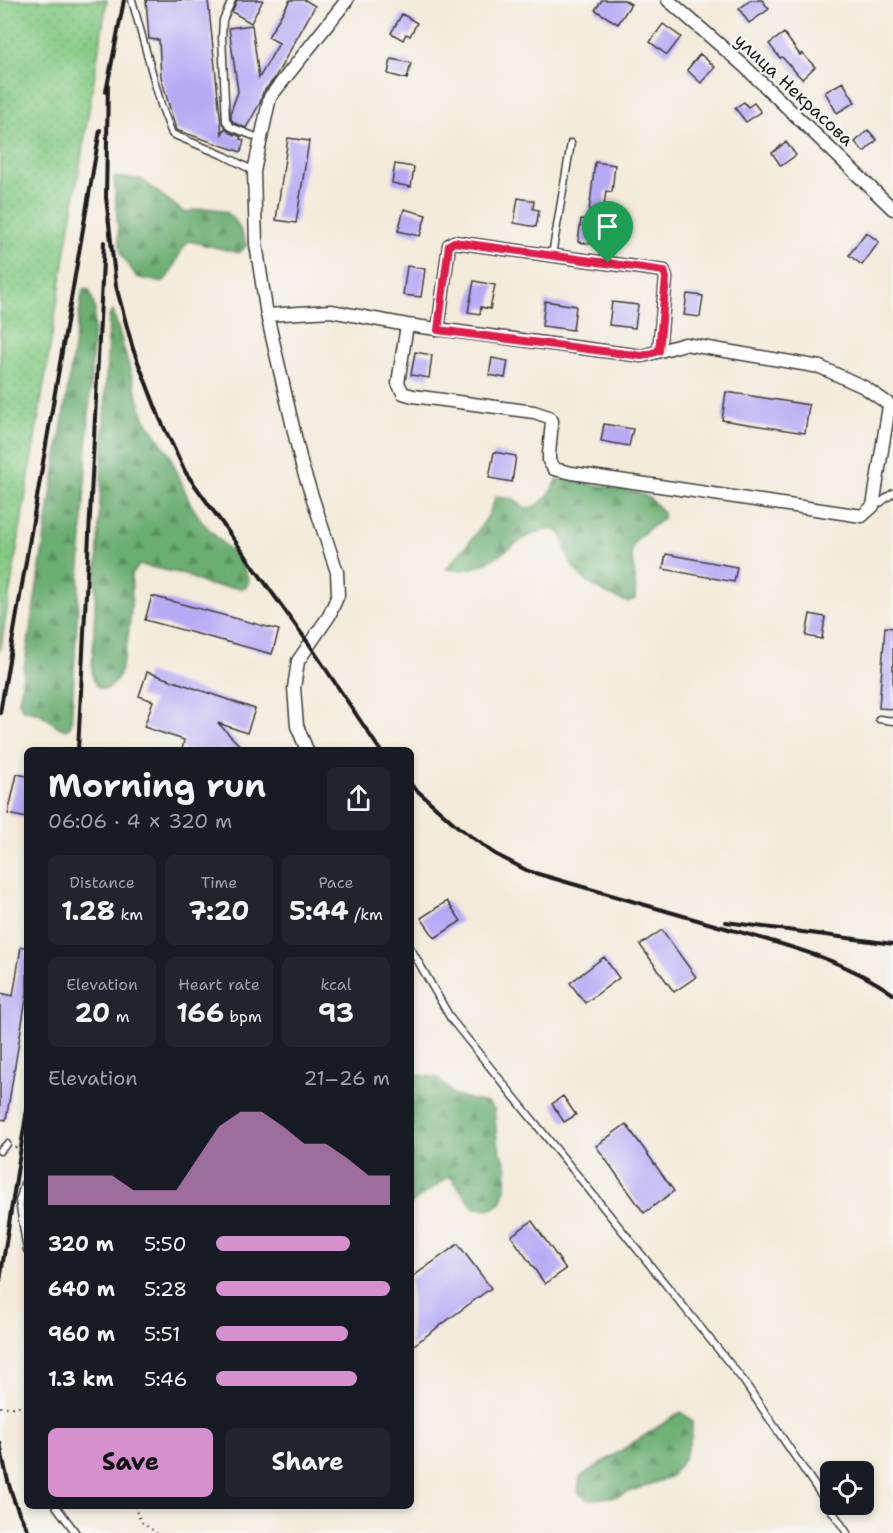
<!DOCTYPE html>
<html lang="en">
<head>
<meta charset="utf-8">
<style>
	:root { --surface:#171b24; --page:#20242c; --text:#f1f3f6; --muted:#9ea1a6; --accent:#d690ce }
	body { margin:0; font-family:"Shantell Sans",sans-serif; background:var(--page); color:var(--text); height:100vh; display:flex; flex-direction:column; font-size:22px; white-space:nowrap }
	* { box-sizing:border-box; margin:0 }
	p { font-size:20px; color:var(--muted) }
	.icon { flex:none; width:33px; height:33px; fill:none; stroke:currentColor; stroke-width:2; stroke-linecap:round; stroke-linejoin:round }
	.map { position:relative; flex:1; overflow:hidden }
	.drawer { position:absolute; left:24px; top:747px; width:390px; height:762px; display:flex; flex-direction:column; background:var(--surface); border-radius:9px; box-shadow:0 3px 9px #0003 }
	.drawer>* { flex:none }
	.controls { position:absolute; left:820px; top:1461px; display:grid; gap:12px }
	.controls a { display:grid; place-items:center; width:54px; height:54px; border-radius:9px; background:var(--surface); box-shadow:0 3px 9px #0003; font-size:30px }
	.pin { position:absolute; display:grid; place-items:center; width:51px; height:51px; color:#fff; margin:-62px -26px; border-radius:50% 50% 50% 0; rotate:-45deg; box-shadow:0 0 6px #0007 }
	.pin .icon { rotate:45deg }
	.round { display:grid; place-items:center; flex:none; width:63px; height:63px; border-radius:9px; background:var(--page) }
	.summary { display:flex; align-items:center; justify-content:space-between; height:102px; padding:0 24px }
	h1 { font-size:33px; font-weight:700; line-height:45px }
	.metrics { display:grid; grid-template-columns:repeat(3,1fr); gap:9px; height:102px; padding:6px 24px }
	.metrics div { display:grid; align-content:center; border-radius:9px; background:var(--page); text-align:center }
	.metrics b { font-size:26px; font-weight:700 }
	.metrics small { font-size:16px; font-weight:400 }
	.metrics p { font-size:16px }
	.chart { height:168px; padding:12px 24px }
	.chart p { display:flex; justify-content:space-between }
	.chart svg { width:100%; height:108px; margin-top:6px; fill:var(--accent); opacity:.7 }
	.cta { display:flex; gap:12px; margin-top:auto; padding:12px 24px }
	.cta a { flex:1; height:69px; border-radius:9px; background:var(--accent); color:#111; font-size:24px; font-weight:700; line-height:69px; text-align:center }
	.cta a+a { background:var(--page); color:var(--text) }
	ul { padding:0 24px; list-style:none; font-size:20px }
	li { display:grid; grid-template-columns:96px 72px 1fr; align-items:center; height:45px }
	li i { height:15px; border-radius:8px; background:var(--accent) }
	.map>svg:first-child { display:block }
	.forest { fill:url(#forest-firs); stroke:#446547; stroke-width:1.5 }
	.garden { fill:url(#garden-dots); stroke:#507350; stroke-width:1.5 }
	.building { fill:#b7aaf5 }
	.lines { fill:none; stroke-linecap:round; stroke-linejoin:round }
	.service-casing { stroke:#3c3b38; stroke-width:9 }
	.minor-casing { stroke:#3c3b38; stroke-width:15 }
	.path { stroke:#3c3b38; stroke-width:2; stroke-dasharray:1.5 4.5; stroke-linecap:butt }
	.service { stroke:#fff; stroke-width:6 }
	.minor { stroke:#fff; stroke-width:12 }
	.rail { stroke:#1c1c1c; stroke-width:4 }
	.route-casing { stroke:#fff; stroke-width:12 }
	.route { stroke:#e11d48; stroke-width:8 }
	.labels { text-anchor:middle; dominant-baseline:central; stroke-width:4.5; stroke-linejoin:round; paint-order:stroke }
	.street-label { font-size:18px; fill:#1c1c1c; stroke:#f6f6f2 }
</style>
</head>
<body>
<div class="map">
<svg width="893" height="1533" viewBox="0 0 893 1533">
	<defs>
		<pattern id="forest-firs" width="22" height="20" patternUnits="userSpaceOnUse" patternTransform="scale(1.5)"><rect width="22" height="20" fill="#6bae72"/><path d="M5 1l3.5 6h-7zM16 11l3.5 6h-7z" fill="#578d5d"/></pattern>
		<pattern id="garden-dots" width="8" height="8" patternUnits="userSpaceOnUse" patternTransform="scale(1.5)"><rect width="8" height="8" fill="#84ca84"/><path d="M2 2h.1M6 6h.1" fill="none" stroke="#71ad71" stroke-width="1.8" stroke-linecap="round"/></pattern>
	</defs>
	<rect width="100%" height="100%" fill="#f6f6f2"/>
	<filter id="ink" filterUnits="userSpaceOnUse"><feTurbulence type="fractalNoise" baseFrequency=".0167" numOctaves="2"/><feDisplacementMap in="SourceGraphic" scale="12" xChannelSelector="R" yChannelSelector="G"/><feConvolveMatrix kernelMatrix="1 2 1 2 8 2 1 2 1" color-interpolation-filters="sRGB"/></filter>
	<filter id="wash" filterUnits="userSpaceOnUse"><feTurbulence type="fractalNoise" baseFrequency=".008" numOctaves="4" result="noise"/><feDisplacementMap in="SourceGraphic" scale="24" xChannelSelector="R" yChannelSelector="G"/><feGaussianBlur stdDeviation="1.35" result="paint"/><feColorMatrix in="noise" values="0 0 0 0 0 0 0 0 0 0 0 0 0 0 0 0 0 1.4 0 .05"/><feComposite in="paint" operator="in"/></filter>
	<g filter="url(#wash)">
		<rect width="100%" height="100%" fill="#f3ebda"/>
		<!-- forest -->
		<path class="forest" d="M114,177L141,179L185,213C200,207 223,205 234,219C240,226 243,237 247,245L239,253L189,241C176,253 176,271 162,283L137,277L122,256L119,243Z
			M83,289L89,290L95,308L71,726L66,730C46,723 50,712 23,710L19,702Z
			M113,311L144,418L169,453L190,503L202,522L241,562L249,581L246,587L240,588L207,585L184,574L140,565L131,575C134,593 128,691 104,689C94,688 93,678 92,671L109,317Z
			M564,479L635,492L648,497L663,512V519C611,552 640,552 635,599L628,602C605,595 581,583 569,560C564,551 566,532 553,530C518,527 491,579 446,569L473,538L488,516L496,497L514,499L524,508C541,509 550,494 557,480Z
			M421,1075L438,1078L455,1096L487,1103L494,1109L497,1141L507,1168L506,1188L501,1203L492,1209L474,1208L450,1176L411,1204V1076Z
			M681,1412L692,1421V1435L684,1459L670,1477L618,1496L588,1500L578,1493L580,1477Z"/>
		<!-- garden -->
		<path class="garden" d="M0,0H107L0,652Z"/>
		<g id="blocks">
			<!-- building -->
			<path class="building" d="M146,0H208L222,134L225,128L229,132L241,137L240,139L244,140L241,152L176,130L161,77L159,40L149,39Z
				M237,0H263L251,23L232,12Z
				M290,0H305L315,6L274,79L263,92L260,103L246,128L234,123L231,119V111L238,92L229,28L252,25L259,78L279,43L268,37Z
				M602,0H624L631,4L618,24L595,10Z
				M751,0H762L769,9L749,23L739,9Z
				M402,14L417,23L410,36L406,34L403,40L391,33Z
				M663,24L681,37L667,55L650,42Z
				M784,33L800,55L802,53L815,67L802,79L782,57L780,58L769,44Z
				M700,54L715,67L701,83L687,70Z
				M391,59L411,63L407,79L388,74Z
				M843,82L855,102L837,113L825,92Z
				M744,102L748,107L754,103L761,112L746,122L735,108Z
				M868,130L877,140L864,152L855,142Z
				M288,138L309,141L296,223L276,220Z
				M786,142L796,155L781,166L772,153Z
				M595,162L615,165L612,192L606,191L599,245L578,242L581,219L588,220Z
				M395,164L414,167L411,187L392,183Z
				M518,198L534,201L533,209L539,210L536,227L514,223Z
				M404,209L426,215L420,236L398,231Z
				M866,232L879,242L862,265L849,255Z
				M407,266L425,269L421,297L403,295Z
				M474,281L495,285L490,309L481,307L480,314L468,312Z
				M687,294L703,296L700,317L684,315Z
				M545,301L576,306L573,330L542,326Z
				M612,302L638,305L635,328L609,325Z
				M415,352L432,355L429,378L411,375Z
				M492,358L508,361L505,378L489,375Z
				M726,392L809,405L805,433L722,420Z
				M604,424L633,429L629,446L601,441Z
				M494,452L516,456L512,482L489,478Z
				M666,554L737,567L734,582L663,569Z
				M152,596L279,630L272,654L145,620Z
				M810,614L825,617L822,639L806,636Z
				M885,627L893,628V709L879,708Z
				M147,672L255,709L247,733L218,723L244,750H182L184,740L144,727L153,701L139,696Z
				M17,774L27,776V818L8,814Z
				M447,901L461,921L435,938L421,918Z
				M662,930L696,977L674,992L640,945Z
				M21,947H27V993L6,1120L0,1119V993L13,996Z
				M604,957L619,978L585,1003L570,983Z
				M563,1096L576,1115L564,1122L552,1104Z
				M626,1124L674,1191L644,1213L596,1146Z
				M532,1221L566,1269L545,1284L511,1236Z
				M458,1244L491,1288L411,1347V1278Z"/>
		</g>
	</g>
	<g filter="url(#ink)">
		<use href="#blocks" fill-opacity="0" stroke="#3c3b38" stroke-width="1.5"/>
		<g class="lines">
			<defs>
				<path id="service" d="M132,0L161,105L172,134L225,156L254,171
					M232,0L223,20L222,37L226,121L231,127L261,139
					M552,255L571,143
					M873,505L880,503L893,493
					M879,719L893,721
					M411,949L451,1019L743,1380L847,1533
					M0,1151L7,1144
					M27,1182L24,1184L19,1201L27,1250
					M56,1506L76,1533"/>
				<path id="minor" d="M668,0L743,65L893,209
					M267,315L331,311L407,325L642,356L685,344L820,367L864,387L893,407
					M407,325L398,383L403,393L413,396L534,412L549,417L552,421L549,454V461L554,469L572,473L862,516L873,506L889,406
					M438,330L449,245L454,242L664,271L666,278L659,351
					M307,750L297,726L294,688L298,661L329,616L338,595L337,572L302,466L267,315L256,244L254,171L270,97L347,0"/>
			</defs>
			<!-- service casing -->
			<use href="#service" class="service-casing"/>
			<!-- minor casing -->
			<use href="#minor" class="minor-casing"/>
			<!-- path -->
			<path class="path" d="M15,1147L27,1157
				M0,1407H27
				M134,1506L141,1522L157,1533"/>
			<!-- service -->
			<use href="#service" class="service"/>
			<!-- minor -->
			<use href="#minor" class="minor"/>
			<!-- rail -->
			<path class="rail" d="M108,83L106,197L116,286L133,349L160,419L186,473L309,644L380,750
				M106,92L124,0
				M0,713L100,130
				M78,750L104,242
				M411,785L458,827L495,854L528,871C592,890 655,908 718,926C778,943 842,958 893,994
				M726,922L893,944
				M0,1281L27,1109
				M0,1443C6,1476 12,1505 30,1533"/>
		</g>
	</g>
	<g class="lines" filter="url(#ink)">
		<defs>
			<path id="route" d="M454,242L664,271L666,278L659,351L642,356L438,330L449,245Z"/>
		</defs>
		<!-- route casing -->
		<use href="#route" class="route-casing"/>
		<!-- route -->
		<use href="#route" class="route"/>
	</g>
	<g class="labels">
		<!-- street labels -->
		<g class="street-label">
			<text transform="translate(794 90) rotate(43)">улица Некрасова</text>
		</g>
	</g>
</svg>
<div class="controls">
<a><svg class="icon" aria-label="locate" viewBox="0 0 24 24"><circle cx="12" cy="12" r="6"/><path d="M12 2v4M12 18v4M2 12h4M18 12h4"/></svg></a>
</div>
<div class="pin" style="left:608px;top:263px;background:#1e9e55"><svg class="icon" aria-label="arrive" viewBox="0 0 24 24"><path d="M6 21V4h12l-3 4 3 4H6"/></svg></div>
<section class="drawer">
<div class="summary"><div><h1>Morning run</h1><p>06:06 · 4 × 320 m</p></div><a class="round"><svg class="icon" aria-label="share" viewBox="0 0 24 24"><path d="M12 15V3M7 8l5-5 5 5M5 13v7h14v-7"/></svg></a></div>
<div class="metrics">
<div><p>Distance</p><b>1.28<small> km</small></b></div>
<div><p>Time</p><b>7:20</b></div>
<div><p>Pace</p><b>5:44<small> /km</small></b></div>
</div>
<div class="metrics">
<div><p>Elevation</p><b>20<small> m</small></b></div>
<div><p>Heart rate</p><b>166<small> bpm</small></b></div>
<div><p>kcal</p><b>93</b></div>
</div>
<div class="chart"><p><span>Elevation</span>21–26 m</p>
<svg viewBox="0 0 160 44" preserveAspectRatio="none"><path d="M0 44V32L10 32L20 32L30 32L40 38L50 38L60 38L70 25L80 12L90 6L100 6L110 12L120 19L130 19L140 25L150 32L160 32V44z"/></svg>
</div>
<ul>
<li><b>320 m</b>5:50<i style="width:77%"></i></li>
<li><b>640 m</b>5:28<i style="width:100%"></i></li>
<li><b>960 m</b>5:51<i style="width:76%"></i></li>
<li><b>1.3 km</b>5:46<i style="width:81%"></i></li>
</ul>
<div class="cta"><a>Save</a><a>Share</a></div>
</section>
</div>
</body>
</html>
